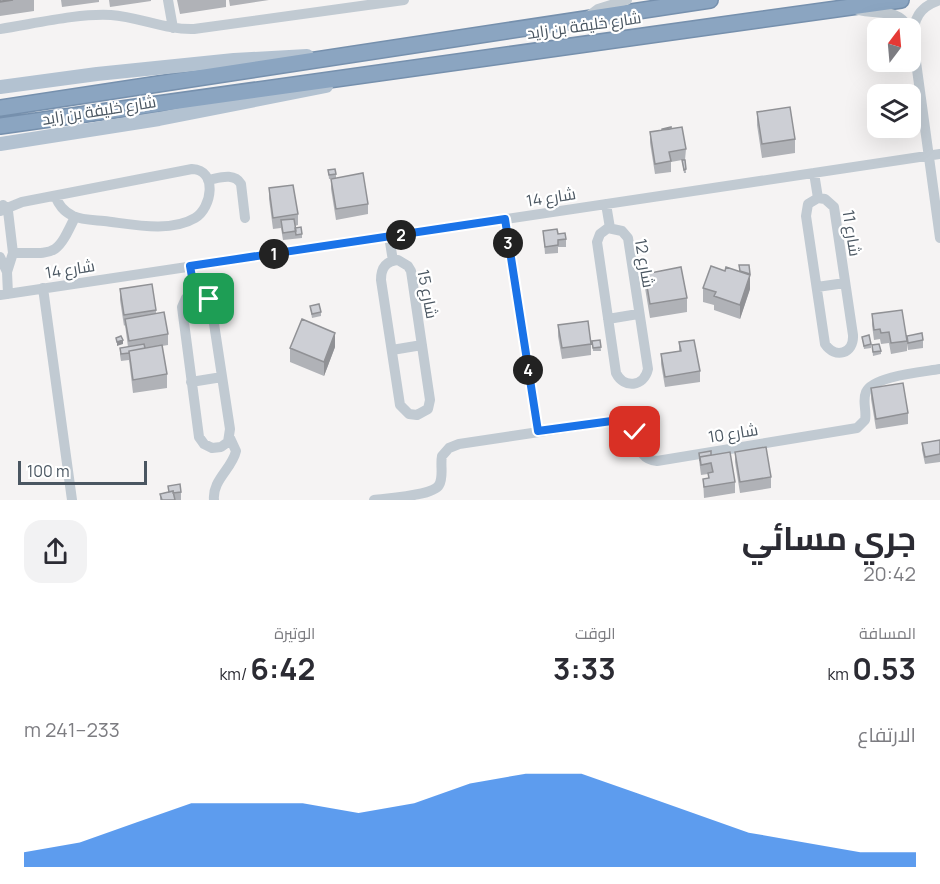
<!DOCTYPE html>
<html lang="ar">
<head>
<meta charset="utf-8">
<style>
	:root { --surface:#fff; --page:#f2f2f3; --text:#2b2b33; --muted:#7c7c81; --accent:#1a73e8 }
	body { margin:0; font-family:Manrope,Cairo,sans-serif; background:var(--page); color:var(--text); direction:rtl; height:100vh; display:flex; flex-direction:column; font-size:22px; white-space:nowrap }
	* { box-sizing:border-box; margin:0 }
	p { font-size:20px; color:var(--muted) }
	.icon { flex:none; width:33px; height:33px; fill:none; stroke:currentColor; stroke-width:2; stroke-linecap:round; stroke-linejoin:round }
	.map { position:relative; height:500px; overflow:hidden; direction:ltr }
	.panel { display:flex; flex-direction:column; background:var(--surface); flex:1 }
	.panel>* { flex:none }
	.needle { width:39px; rotate:16deg }
	.controls { position:absolute; left:867px; top:18px; display:grid; gap:12px }
	.controls a { display:grid; place-items:center; width:54px; height:54px; border-radius:12px; background:var(--surface); box-shadow:0 6px 24px #0002; font-size:30px }
	.scale { position:absolute; left:18px; bottom:15px; width:129px; box-sizing:border-box; padding-left:6px; border:3px solid #4a5661; border-top:0; font-size:16px; line-height:21px; white-space:nowrap; color:#4a5661; -webkit-text-stroke:4px #fff; paint-order:stroke }
	.pin { position:absolute; display:grid; place-items:center; width:51px; height:51px; color:#fff; margin:-26px; border-radius:12px; box-shadow:0 3px 9px #0006 }
	.km { position:absolute; width:30px; height:30px; margin:-15px; border-radius:50%; background:#222; color:#fff; font-size:16px; line-height:30px; text-align:center }
	.round { display:grid; place-items:center; flex:none; width:63px; height:63px; border-radius:18px; background:var(--page) }
	.overview { display:flex; align-items:center; justify-content:space-between; height:102px; padding:0 24px }
	h1 { font-size:33px; font-weight:700; line-height:45px }
	.figures { display:grid; grid-template-columns:repeat(3,1fr); gap:9px; height:102px; padding:6px 24px }
	.figures div { display:grid; align-content:center }
	.figures b { font-size:30px; font-weight:700 }
	.figures small { font-size:16px; font-weight:400 }
	.figures p { font-size:16px }
	.chart { height:168px; padding:12px 24px }
	.chart p { display:flex; justify-content:space-between }
	.chart svg { width:100%; height:108px; margin-top:6px; fill:var(--accent); opacity:.7 }
	.map>svg:first-child { display:block }
	.lines { fill:none; stroke-linecap:round; stroke-linejoin:round }
	.highway-casing { stroke:#7690ad; stroke-width:18 }
	.minor { stroke:#c1cad2; stroke-width:10 }
	.major { stroke:#b3c2d1; stroke-width:14 }
	.highway { stroke:#8ba5c1; stroke-width:15 }
	.wall { fill:#b0b2b7 }
	.shaded-wall { fill:#909195 }
	.building { fill:#cdcfd5; stroke:#909195; stroke-width:1.5 }
	.route-casing { stroke:#fff; stroke-width:12 }
	.route { stroke:#1a73e8; stroke-width:8 }
	.labels { text-anchor:middle; dominant-baseline:central; stroke-width:4.5; stroke-linejoin:round; paint-order:stroke }
	.street-label { font-size:16px; fill:#4a5661; stroke:#fff }
</style>
</head>
<body>
<div class="map">
<svg width="940" height="500" viewBox="0 0 940 500">
	<rect width="100%" height="100%" fill="#f5f3f3"/>
	<g class="lines">
		<defs>
			<path id="highway" d="M0,108L710,0
				M0,126L901,0"/>
		</defs>
		<!-- highway casing -->
		<use href="#highway" class="highway-casing"/>
		<!-- minor -->
		<path class="minor" d="M168,0L173,28
			M940,0C919,7 913,19 913,40L940,238
			M858,10C878,15 897,7 909,28
			M586,18L598,9L627,0
			M0,29C33,24 79,13 111,15C139,17 166,30 194,29L404,0
			M814,173L818,198
			M208,180C219,178 234,172 241,184L245,218
			M818,198L825,199L834,207L853,335C854,354 835,359 825,344L806,216L808,204Z
			M606,204L610,228
			M3,205L8,211L13,253L7,272L8,294
			M0,211L22,202L192,169C218,170 212,208 195,218C170,233 131,224 104,221C94,220 82,220 73,216C63,211 59,205 55,196
			M505,219L538,431
			M608,228L622,231L628,238L648,369C644,387 624,389 616,373L597,242L600,234Z
			M389,236L393,261
			M13,253C56,253 56,257 75,217
			M0,257L7,272
			M398,260L408,266L411,271L430,400L428,409L417,415L409,414L400,405L381,280C381,268 386,261 398,260Z
			M190,266L195,293
			M817,287L845,283
			M43,288L72,500
			M195,293L206,296L211,304L230,429L228,442L221,447L212,448L204,444L199,437L182,307L186,298Z
			M0,295L940,154
			M608,319L638,314
			M392,350L422,345
			M191,382L222,377
			M214,500C212,480 232,469 236,451L230,438
			M374,500C387,498 433,496 439,485C444,477 440,465 442,456L449,448L459,444L619,420C646,427 629,458 657,461L857,428L865,420C867,411 862,401 866,392C873,376 923,372 940,369"/>
		<!-- major -->
		<path class="major" d="M0,87L97,74L234,60L307,56
			M0,144L159,119L326,86"/>
		<!-- highway -->
		<use href="#highway" class="highway"/>
	</g>
	<!-- wall -->
	<path class="wall" d="M0,0H34V11L0,16Z
		M61,0H99V2L62,7Z
		M109,0H151V1L110,7Z
		M177,0H226V7L180,14Z
		M229,0H269L230,6Z
		M757,112L795,139V153L762,158L757,125Z
		M650,132L686,149L685,160L686,173H684L682,160L671,162V172L655,174L650,143Z
		M328,170L336,174V178L329,179Z
		M331,179L368,204V214L336,220L331,189Z
		M269,188L298,214V225L295,226V228L302,234V238L283,240L281,228L273,229L269,199Z
		M543,231L558,234L566,239V247H558V253L545,254Z
		M645,274L687,298V312L650,318L645,288Z
		M703,288L750,289L740,319L714,310V305L703,302Z
		M120,289L156,310V313L168,334V345L162,346L167,374V388L133,393L129,360L121,361L120,355V348L128,347L125,325L124,326L120,300Z
		M310,306L321,312V316L312,318Z
		M872,314L907,339L923,340V348L908,350L907,344V351L891,354L889,343L881,344L880,339L874,340L872,325Z
		M558,325L591,344V355L562,359L558,336Z
		M862,337L871,344V348L864,349Z
		M600,340L601,351H593L592,341Z
		M679,342L700,371V382L665,387L661,364V354L679,351Z
		M872,345L881,351V354L873,356Z
		M335,347L324,376L290,362V348Z
		M871,388L908,413V424L876,429L871,399Z
		M940,440V462L925,464L922,450V443Z
		M735,452L771,477V488L740,493L735,462Z
		M699,453L711,455L735,482V493L704,498L703,479H708V474L701,475L699,460Z
		M168,486L181,492V500H160V494L168,492Z"/>
	<!-- shaded-wall -->
	<path class="shaded-wall" d="M750,275V289L740,319V305Z
		M335,333V347L324,376V362Z
		M123,340V344L117,346V342Z"/>
	<!-- building -->
	<path class="building" d="M0,0H13L0,2Z
		M790,107L795,139L762,144L757,112Z
		M671,127V129L662,130V129Z
		M682,127L686,149L669,152L671,161L655,164L650,132Z
		M682,160H685L686,169L684,170Z
		M335,169L336,174L329,175L328,170Z
		M363,173L368,204L336,209L331,179Z
		M293,185L298,214L273,218L269,188Z
		M294,219L296,231L283,233L281,220Z
		M301,227L302,234L296,235L295,228Z
		M557,229L558,234L565,233L566,239L558,240V245L545,247L543,231Z
		M739,265H749L750,274L740,271Z
		M711,266L725,271L726,267L750,275L740,305L714,296L716,292L703,288Z
		M681,267L687,298L650,304L645,274Z
		M152,284L156,310L124,315L120,289Z
		M319,304L321,312L312,314L310,306Z
		M902,310L907,341L891,343L889,332L881,333L880,329L874,330L872,314Z
		M164,312L168,334L129,341L125,319Z
		M302,319L335,333L324,362L290,348Z
		M588,321L591,344L562,348L558,325Z
		M922,333L923,340L908,343L907,336Z
		M869,335L871,344L864,346L862,337Z
		M121,336L123,340L117,342L116,338Z
		M600,340L601,347L593,348L592,341Z
		M694,340L700,371L665,377L661,354L681,351L679,342Z
		M144,344L145,348L129,351V353L121,354L120,348Z
		M879,344L881,351L873,352L872,345Z
		M162,345L167,374L133,380L129,351Z
		M903,383L908,413L876,419L871,388Z
		M940,440V454L925,457L922,443Z
		M766,447L771,477L740,482L735,452Z
		M711,451V455L700,457V461L699,453Z
		M730,452L735,482L704,487L703,479L709,478L708,473L713,472L711,463L701,465L700,457Z
		M180,484L181,492L173,493V491L169,492L168,486Z
		M173,491L175,500H162L160,494Z"/>
	<g class="lines">
		<defs>
			<path id="route" d="M209,299L201,294L195,293L190,266L505,219L538,431L619,420L630,425L635,432"/>
		</defs>
		<!-- route casing -->
		<use href="#route" class="route-casing"/>
		<!-- route -->
		<use href="#route" class="route"/>
	</g>
	<g class="labels">
		<!-- street labels -->
		<g class="street-label">
			<text transform="translate(584 25) rotate(-8)">شارع خليفة بن زايد</text>
			<text transform="translate(99 110) rotate(-9)">شارع خليفة بن زايد</text>
			<text transform="translate(551 197) rotate(-9)">شارع 14</text>
			<text transform="translate(852 233) rotate(81)">شارع 11</text>
			<text transform="translate(645 263) rotate(80)">شارع 12</text>
			<text transform="translate(70 269) rotate(-9)">شارع 14</text>
			<text transform="translate(428 294) rotate(79)">شارع 15</text>
			<text transform="translate(733 433) rotate(-9)">شارع 10</text>
		</g>
	</g>
</svg>
<div class="controls">
<a><svg class="needle" viewBox="-14 -14 28 28"><path d="M0-13l5 13h-10z" fill="#e53935"/><path d="M0 13l5-13h-10z" fill="#7c7c81"/></svg></a>
<a><svg class="icon" aria-label="layers" viewBox="0 0 24 24"><path d="M12 4l9 5-9 5-9-5zM3 14l9 5 9-5"/></svg></a>
</div>
<div class="scale">100 m</div>
<div class="pin" style="left:209px;top:299px;background:#1e9e55"><svg class="icon" aria-label="arrive" viewBox="0 0 24 24"><path d="M6 21V4h12l-3 4 3 4H6"/></svg></div>
<div class="pin" style="left:635px;top:432px;background:#d93025"><svg class="icon" aria-label="check" viewBox="0 0 24 24"><path d="M5 12l5 5 9-10"/></svg></div>
<b class="km" style="left:274px;top:254px">1</b>
<b class="km" style="left:401px;top:235px">2</b>
<b class="km" style="left:508px;top:243px">3</b>
<b class="km" style="left:528px;top:370px">4</b>
</div>
<section class="panel">
<div class="overview"><div><h1>جري مسائي</h1><p>20:42</p></div><a class="round"><svg class="icon" aria-label="share" viewBox="0 0 24 24"><path d="M12 15V3M7 8l5-5 5 5M5 13v7h14v-7"/></svg></a></div>
<div class="figures">
<div><p>المسافة</p><b>0.53<small> km</small></b></div>
<div><p>الوقت</p><b>3:33</b></div>
<div><p>الوتيرة</p><b>6:42<small> /km</small></b></div>
</div>
<div class="chart"><p><span>الارتفاع</span>233–241 m</p>
<svg viewBox="0 0 160 44" preserveAspectRatio="none"><path d="M0 44V38L10 34L20 26L30 18L40 18L50 18L60 22L70 18L80 10L90 6L100 6L110 14L120 22L130 30L140 34L150 38L160 38V44z"/></svg>
</div>
</section>
</body>
</html>
